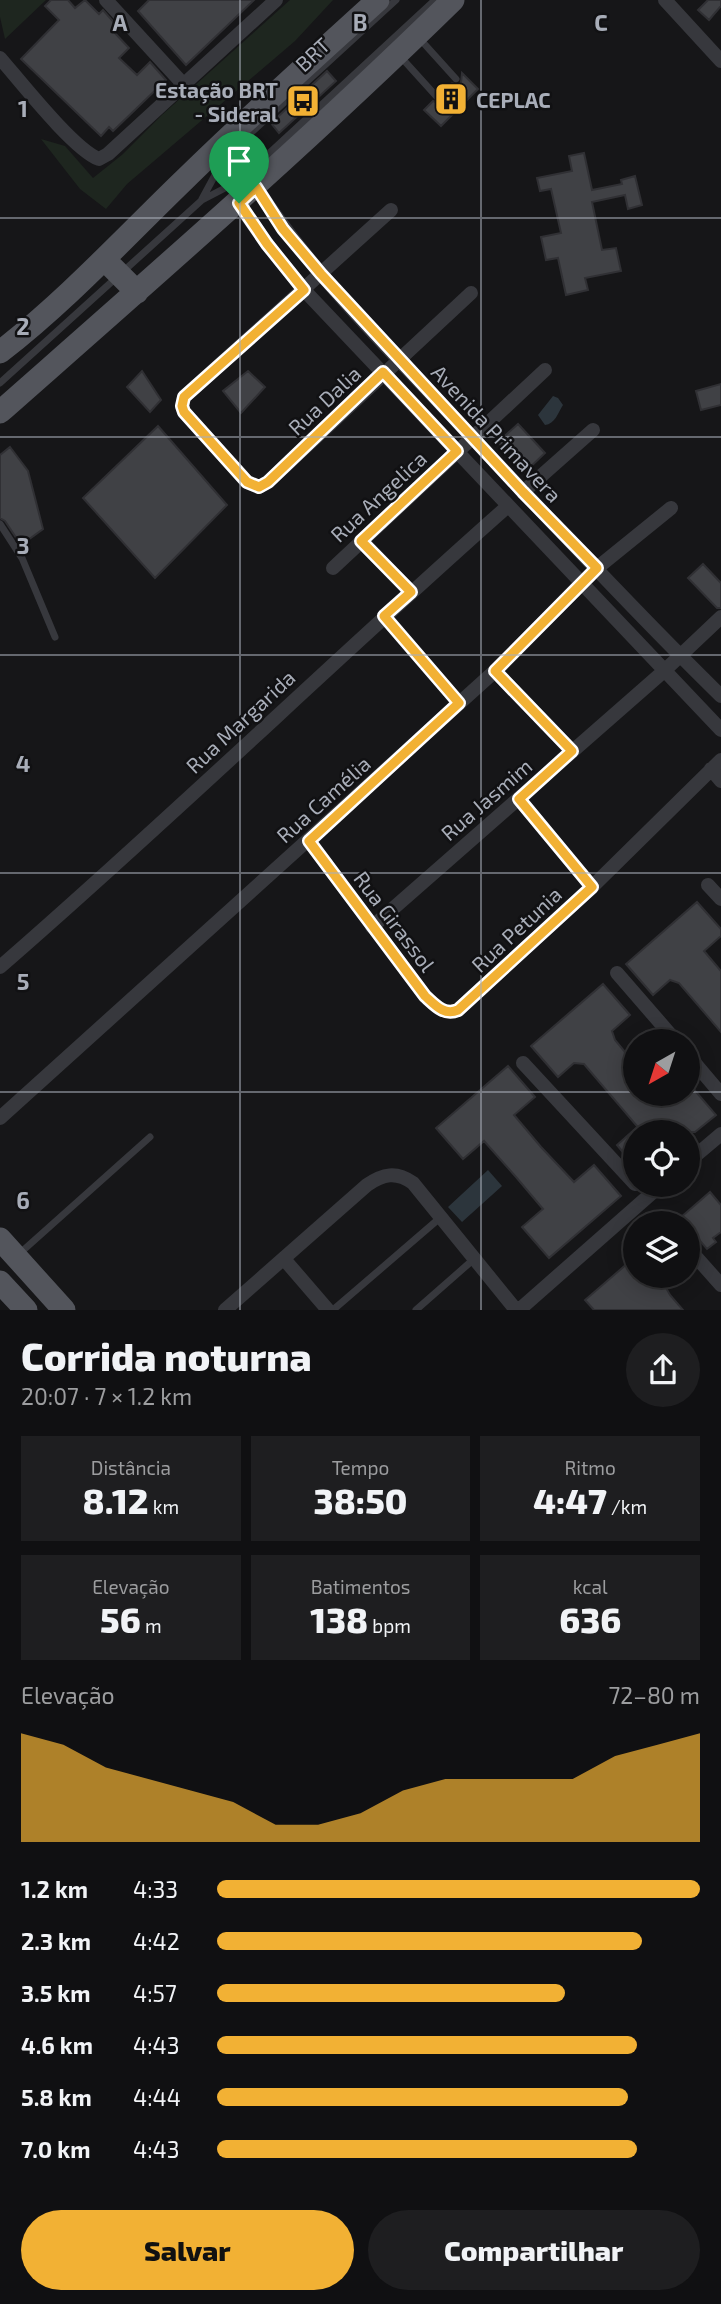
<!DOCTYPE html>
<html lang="pt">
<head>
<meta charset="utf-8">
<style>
	:root { --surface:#101012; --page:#1e1e20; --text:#f1f3f6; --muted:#9c9d9f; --line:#303032; --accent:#f2b134 }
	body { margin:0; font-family:"Exo 2",sans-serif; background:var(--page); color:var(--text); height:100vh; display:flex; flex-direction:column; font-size:26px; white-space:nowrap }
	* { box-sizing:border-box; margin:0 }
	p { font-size:23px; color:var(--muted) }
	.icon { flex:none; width:38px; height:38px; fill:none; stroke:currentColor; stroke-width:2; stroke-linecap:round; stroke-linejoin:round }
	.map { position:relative; height:1310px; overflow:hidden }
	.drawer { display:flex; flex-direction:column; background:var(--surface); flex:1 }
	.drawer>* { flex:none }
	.needle { width:46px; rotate:219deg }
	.buttons { position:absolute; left:623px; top:1029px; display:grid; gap:14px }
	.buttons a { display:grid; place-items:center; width:77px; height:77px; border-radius:50%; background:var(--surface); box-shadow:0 4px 18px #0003,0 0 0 2px var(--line); font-size:35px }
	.pin { position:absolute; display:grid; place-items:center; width:60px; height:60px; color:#fff; margin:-72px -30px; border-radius:50% 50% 50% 0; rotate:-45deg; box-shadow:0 0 7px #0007 }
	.pin .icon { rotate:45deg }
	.round { display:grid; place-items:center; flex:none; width:74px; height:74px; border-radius:37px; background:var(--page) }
	.head { display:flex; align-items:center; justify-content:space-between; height:119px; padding:0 21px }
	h1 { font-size:38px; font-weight:800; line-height:52px }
	.figures { display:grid; grid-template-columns:repeat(3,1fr); gap:10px; height:119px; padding:7px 21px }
	.figures div { display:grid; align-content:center; border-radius:0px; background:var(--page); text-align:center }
	.figures b { font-size:35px; font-weight:800 }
	.figures small { font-size:19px; font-weight:400 }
	.figures p { font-size:19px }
	.chart { height:196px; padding:14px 21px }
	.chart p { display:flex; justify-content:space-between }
	.chart svg { width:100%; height:126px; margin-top:7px; fill:var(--accent); opacity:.7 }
	.primary-button { display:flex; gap:14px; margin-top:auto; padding:14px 21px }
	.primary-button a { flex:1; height:80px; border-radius:42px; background:var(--accent); color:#111; font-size:28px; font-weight:800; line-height:80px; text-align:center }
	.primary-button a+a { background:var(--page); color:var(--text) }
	ul { padding:0 21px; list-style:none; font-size:23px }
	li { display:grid; grid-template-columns:112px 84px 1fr; align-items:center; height:52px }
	li i { height:18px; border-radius:9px; background:var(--accent) }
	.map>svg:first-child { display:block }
	.green { fill:#1e261f }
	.water { fill:#2c353c }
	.building { fill:#404145; stroke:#303034; stroke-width:2 }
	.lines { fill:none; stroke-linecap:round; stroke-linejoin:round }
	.lane { stroke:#37383d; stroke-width:7 }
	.street { stroke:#37383d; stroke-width:14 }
	.primary { stroke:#53555c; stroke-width:23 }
	.route-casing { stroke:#fff; stroke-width:14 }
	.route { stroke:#f2b134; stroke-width:9 }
	.grid { fill:none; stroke:#a8adb8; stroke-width:2; stroke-opacity:0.55 }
	.labels { text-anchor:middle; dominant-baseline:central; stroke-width:5; stroke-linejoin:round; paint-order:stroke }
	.street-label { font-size:21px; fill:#a8adb8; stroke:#111113 }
	.poi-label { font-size:21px; font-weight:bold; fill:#a8adb8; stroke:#111113; text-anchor:end }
	.grid-label { font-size:23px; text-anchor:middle; font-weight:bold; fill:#a8adb8; stroke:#111113; stroke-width:5; stroke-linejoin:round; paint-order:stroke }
</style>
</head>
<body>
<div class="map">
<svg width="721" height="1310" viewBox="0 0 721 1310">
	<rect width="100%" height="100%" fill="#161618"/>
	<!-- green -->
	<path class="green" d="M0,0H46L5,39L0,17Z
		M290,0H333L295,41L127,184L106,209L80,189L41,139L65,146L93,178L123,154L163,114Z"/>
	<!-- water -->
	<path class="water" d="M553,396L558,398L563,405C558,413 555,424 545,425L538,415Z
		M488,1170L502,1186L462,1222L448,1207Z"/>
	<!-- building -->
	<path class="building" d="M51,0H68L75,8L85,0L99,14L103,10L118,27L113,31L129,48L119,58L137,75L150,62L166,80L113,131L109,127L101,136L21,59L59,20L45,6Z
		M149,0H254L186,65L138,11Z
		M708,0H721V6L709,20L698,10Z
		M327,71L336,81L279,133L271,123Z
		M462,73L478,89L441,126L424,110L433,101L438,103L442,101L443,96L441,93L452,83L457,85L461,83Z
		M584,153L592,190L622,184L621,180L635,176L642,205L628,209L625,195L592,202L602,250L616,248L621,271L585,278L588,290L566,295L558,258L546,260L541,237L561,233L551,189L540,191L537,178L572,171L569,156Z
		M142,371L161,400L150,412L127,387Z
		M248,371L265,387L241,413L223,391Z
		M721,384V405L701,410L696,391Z
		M518,424L545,453L525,472L498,442Z
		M158,426L227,505L155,578L83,498Z
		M10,447L28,471L43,529L21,545L5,521L0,518V455Z
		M703,564L721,583V608H717L688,578Z
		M697,902L721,929V936L704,951L721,971V1032L679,983L670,980L653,995L626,964Z
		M603,984L630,1015L612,1031L615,1040L635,1064V1094H661L670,1104L682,1094H688V1089L691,1086L716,1115L695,1132H642L584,1064L574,1063L558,1077L531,1046Z
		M508,1066L535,1097L514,1115L541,1147L574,1182L594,1165L621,1196L549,1258L522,1227L543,1209L516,1177L484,1141L463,1159L436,1128Z
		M635,1129V1167L617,1145Z
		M710,1192L721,1205V1232L713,1238L716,1242L707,1249L688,1227V1223H685L680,1218Z
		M635,1257V1276H677L665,1286L670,1295L683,1310H594L585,1300Z"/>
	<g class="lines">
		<!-- lane -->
		<path class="lane" d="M419,38L456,79
			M399,55L437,97
			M202,199L215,175L231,151L396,0
			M0,383L202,200L227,187L252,169L435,0
			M0,524L22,558L55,637
			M19,1254L150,1137
			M333,1310L441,1217
			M416,1310L474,1259"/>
		<!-- street -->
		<path class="street" d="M106,0L184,85
			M665,0L721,61
			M0,58C20,81 74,150 99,159L108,154L276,0
			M256,187C312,273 386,346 456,420C544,513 630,607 721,696
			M238,203L267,244L304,290L721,730
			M391,210L184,397L182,406L184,412L247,482L259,487L268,482L471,293
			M523,492L593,430
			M361,541L411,592
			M333,568L545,370
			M384,616L459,703
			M495,671L572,751
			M711,769L721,781
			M519,799L592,887
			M309,841L425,996C435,1005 444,1016 458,1010L592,887L721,760
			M708,885L721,899
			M372,927L664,671L721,617
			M0,967C173,817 337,657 508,506
			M617,973L676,1041
			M688,1055L721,1094
			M523,1063L635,1184
			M0,1118L495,671L597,568L671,508
			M688,1162L721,1134
			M662,1219L666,1223
			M688,1248L721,1285
			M284,1259L328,1310
			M225,1310L367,1185C383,1174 396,1171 413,1183L516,1310
			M519,1310L661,1185"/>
		<!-- primary -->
		<path class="primary" d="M105,260L137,292
			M0,352C66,301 123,239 183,181C246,119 312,60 378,0
			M0,412C153,277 307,143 453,0
			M0,1239L64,1310
			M0,1282L26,1310"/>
	</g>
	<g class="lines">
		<defs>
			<path id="route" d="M256,187L283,229L321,274L523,492L597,568L495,671L572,751L519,799L592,887L458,1010C444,1016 435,1005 425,996L309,841L459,703L384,616L411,592L361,541L457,451L383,372L268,482L259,487L247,482L184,412L182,406L184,397L304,290L267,244L239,203Z"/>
		</defs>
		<!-- route casing -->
		<use href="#route" class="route-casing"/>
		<!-- route -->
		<use href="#route" class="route"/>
	</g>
	<!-- grid -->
	<path class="grid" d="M240,0V1310M481,0V1310M0,218H721M0,437H721M0,655H721M0,873H721M0,1092H635M688,1092H721"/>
	<!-- icons -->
	<defs>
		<symbol id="building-square" viewBox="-11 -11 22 22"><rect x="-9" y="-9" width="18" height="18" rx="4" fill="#f2b134" stroke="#111113"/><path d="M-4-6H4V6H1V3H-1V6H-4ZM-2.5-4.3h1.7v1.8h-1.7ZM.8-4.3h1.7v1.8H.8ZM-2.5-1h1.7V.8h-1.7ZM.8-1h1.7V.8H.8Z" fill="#111"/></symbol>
		<symbol id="bus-square" viewBox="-11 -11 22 22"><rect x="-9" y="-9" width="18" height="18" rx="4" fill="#f2b134" stroke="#111113"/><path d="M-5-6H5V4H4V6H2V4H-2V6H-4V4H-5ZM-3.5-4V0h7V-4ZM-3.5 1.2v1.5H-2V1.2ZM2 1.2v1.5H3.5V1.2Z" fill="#111"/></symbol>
	</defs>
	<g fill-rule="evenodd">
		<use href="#building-square" x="432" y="80" width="38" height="38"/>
		<use href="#bus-square" x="284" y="82" width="38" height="38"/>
	</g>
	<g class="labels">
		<!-- street labels -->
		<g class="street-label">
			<text transform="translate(312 54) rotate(-43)">BRT</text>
			<text transform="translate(324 400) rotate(-43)">Rua Dalia</text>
			<text transform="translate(497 433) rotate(47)">Avenida Primavera</text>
			<text transform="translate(378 496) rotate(-43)">Rua Angelica</text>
			<text transform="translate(240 721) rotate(-43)">Rua Margarida</text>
			<text transform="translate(323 799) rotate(-42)">Rua Camélia</text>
			<text transform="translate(486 799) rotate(-41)">Rua Jasmim</text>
			<text transform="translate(395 921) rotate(53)">Rua Girassol</text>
			<text transform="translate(516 929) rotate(-43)">Rua Petunia</text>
		</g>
		<!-- poi labels -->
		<g class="poi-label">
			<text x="278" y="89">Estação BRT<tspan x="278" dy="24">- Sideral</tspan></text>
			<text x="476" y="99" text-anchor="start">CEPLAC</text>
		</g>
	</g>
	<g class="grid-label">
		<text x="120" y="31">A</text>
		<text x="360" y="31">B</text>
		<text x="601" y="31">C</text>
		<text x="23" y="117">1</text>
		<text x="23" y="335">2</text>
		<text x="23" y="554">3</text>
		<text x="23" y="772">4</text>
		<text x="23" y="990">5</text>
		<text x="23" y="1209">6</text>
	</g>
</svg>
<div class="buttons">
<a><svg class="needle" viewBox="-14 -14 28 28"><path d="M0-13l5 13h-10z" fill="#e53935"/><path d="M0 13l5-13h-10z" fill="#9c9d9f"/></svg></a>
<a><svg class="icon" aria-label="locate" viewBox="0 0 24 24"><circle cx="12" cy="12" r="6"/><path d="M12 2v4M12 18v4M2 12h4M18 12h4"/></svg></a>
<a><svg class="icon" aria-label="layers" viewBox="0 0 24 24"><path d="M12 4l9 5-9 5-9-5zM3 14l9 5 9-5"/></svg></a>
</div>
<div class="pin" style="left:239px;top:203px;background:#1e9e55"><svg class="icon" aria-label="arrive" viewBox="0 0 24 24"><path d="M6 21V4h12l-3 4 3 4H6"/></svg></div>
</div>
<section class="drawer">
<div class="head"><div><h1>Corrida noturna</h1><p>20:07 · 7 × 1.2 km</p></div><a class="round"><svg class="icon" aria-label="share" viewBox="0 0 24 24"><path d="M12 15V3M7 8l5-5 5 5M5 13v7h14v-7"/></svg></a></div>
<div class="figures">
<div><p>Distância</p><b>8.12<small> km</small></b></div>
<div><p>Tempo</p><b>38:50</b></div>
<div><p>Ritmo</p><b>4:47<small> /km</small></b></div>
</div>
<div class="figures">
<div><p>Elevação</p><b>56<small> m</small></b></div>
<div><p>Batimentos</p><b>138<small> bpm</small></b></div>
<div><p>kcal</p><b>636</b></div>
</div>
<div class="chart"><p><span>Elevação</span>72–80 m</p>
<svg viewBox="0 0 160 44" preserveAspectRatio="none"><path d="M0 44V6L10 10L20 18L30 22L40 26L50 30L60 38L70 38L80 34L90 26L100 22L110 22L120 22L130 22L140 14L150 10L160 6V44z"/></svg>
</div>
<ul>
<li><b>1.2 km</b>4:33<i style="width:100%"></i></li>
<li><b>2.3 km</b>4:42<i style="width:88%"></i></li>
<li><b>3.5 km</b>4:57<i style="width:72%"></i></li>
<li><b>4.6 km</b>4:43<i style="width:87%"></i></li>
<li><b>5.8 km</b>4:44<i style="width:85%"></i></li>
<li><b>7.0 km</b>4:43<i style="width:87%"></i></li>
</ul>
<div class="primary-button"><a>Salvar</a><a>Compartilhar</a></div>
</section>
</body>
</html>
